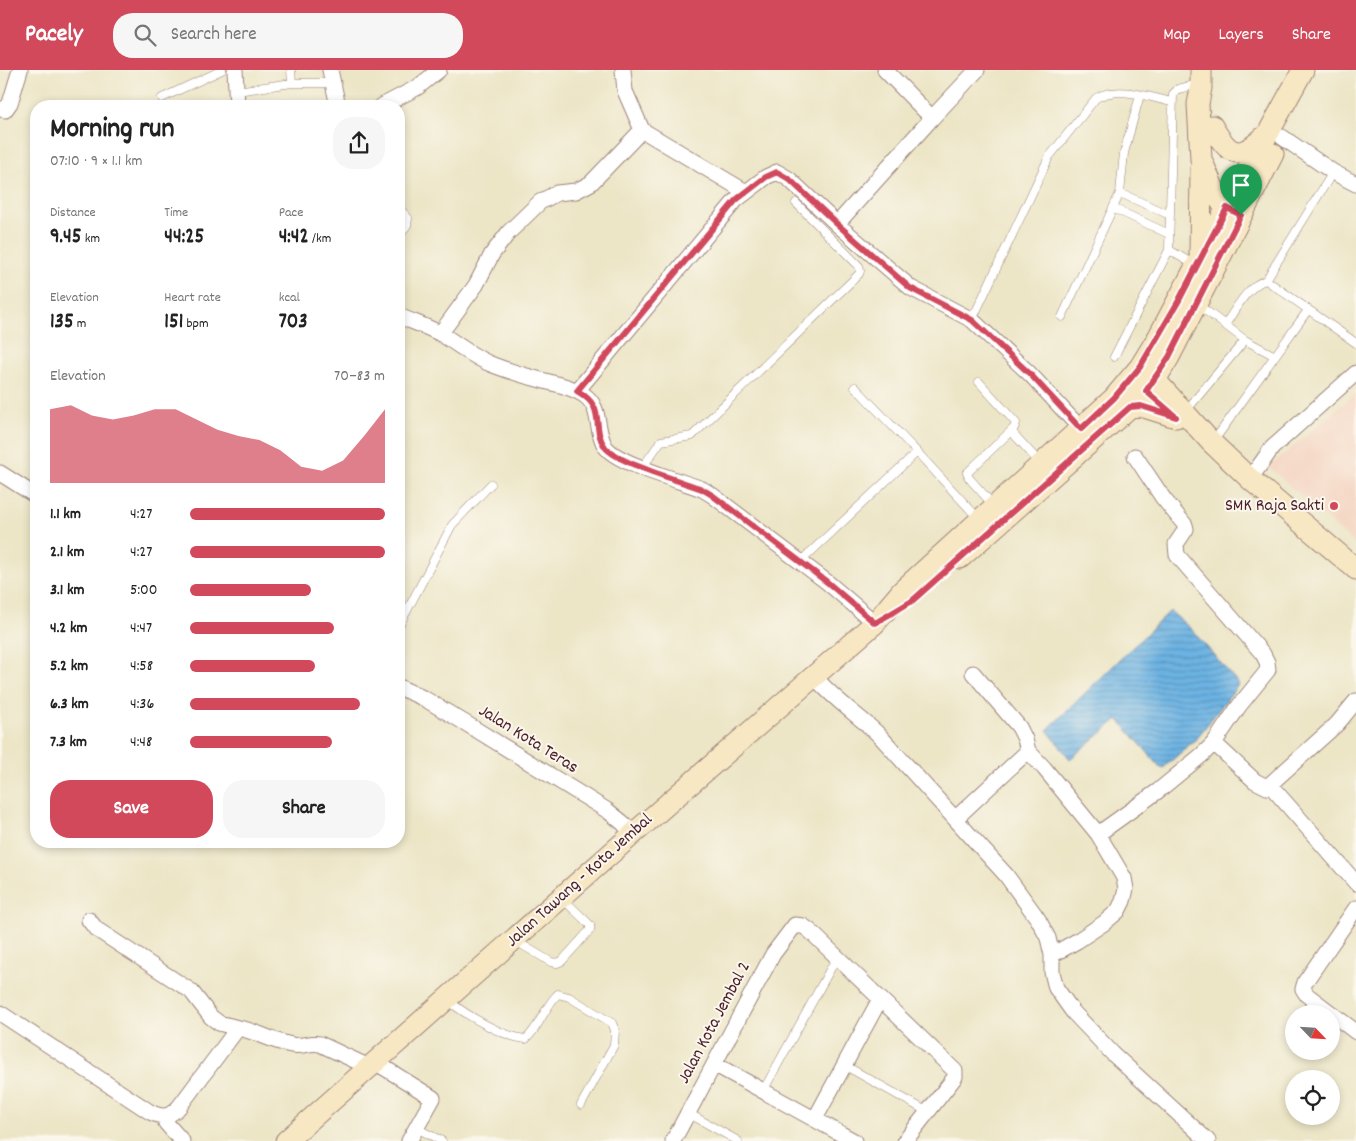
<!DOCTYPE html>
<html lang="en">
<head>
<meta charset="utf-8">
<style>
	:root { --surface:#fff; --page:#f6f6f6; --text:#222; --muted:#767676; --accent:#d1495b }
	body { margin:0; font-family:Dekko,sans-serif; background:var(--page); color:var(--text); height:100vh; display:flex; flex-direction:column; font-size:19px; white-space:nowrap }
	* { box-sizing:border-box; margin:0 }
	p { font-size:16px; color:var(--muted) }
	.icon { flex:none; width:28px; height:28px; fill:none; stroke:currentColor; stroke-width:2; stroke-linecap:round; stroke-linejoin:round }
	.map { position:relative; flex:1; overflow:hidden }
	.side { position:absolute; left:30px; top:30px; width:375px; height:748px; display:flex; flex-direction:column; background:var(--surface); border-radius:20px; box-shadow:0 2px 8px #0003 }
	.side>* { flex:none }
	.needle { width:32px; rotate:115deg }
	.tools { position:absolute; left:1285px; top:935px; display:grid; gap:10px }
	.tools a { display:grid; place-items:center; width:55px; height:55px; border-radius:50%; background:var(--surface); box-shadow:0 2px 8px #0003; font-size:25px }
	.pin { position:absolute; display:grid; place-items:center; width:42px; height:42px; color:#fff; margin:-51px -21px; border-radius:50% 50% 50% 0; rotate:-45deg; box-shadow:0 0 5px #0007 }
	.pin .icon { rotate:45deg }
	.round { display:grid; place-items:center; flex:none; width:52px; height:52px; border-radius:20px; background:var(--page) }
	.summary { display:flex; align-items:center; justify-content:space-between; height:85px; padding:0 20px }
	h1 { font-size:28px; font-weight:800; line-height:38px }
	.figures { display:grid; grid-template-columns:repeat(3,1fr); gap:8px; height:85px; padding:5px 20px }
	.figures div { display:grid; align-content:center }
	.figures b { font-size:21px; font-weight:800 }
	.figures small { font-size:14px; font-weight:400 }
	.figures p { font-size:14px }
	.chart { height:140px; padding:10px 20px }
	.chart p { display:flex; justify-content:space-between }
	.chart svg { width:100%; height:90px; margin-top:5px; fill:var(--accent); opacity:.7 }
	.button { display:flex; gap:10px; margin-top:auto; padding:10px 20px }
	.button a { flex:1; height:58px; border-radius:20px; background:var(--accent); color:#fff; font-size:20px; font-weight:800; line-height:58px; text-align:center }
	.button a+a { background:var(--page); color:var(--text) }
	ul { padding:0 20px; list-style:none; font-size:16px }
	li { display:grid; grid-template-columns:80px 60px 1fr; align-items:center; height:38px }
	li i { height:12px; border-radius:6px; background:var(--accent) }
	header { display:flex; align-items:center; gap:30px; box-sizing:border-box; height:70px; padding:0 25px; background:var(--accent); color:#fff }
	header strong { font-size:24px }
	nav { display:flex; gap:28px; margin-inline-start:auto; font-size:18px }
	.search { width:350px; height:45px; background:var(--page); display:flex; align-items:center; gap:12px; box-sizing:border-box; padding:0 18px; border-radius:20px; color:var(--muted); font-size:19px }
	.map>svg:first-child { display:block }
	.built { fill:#f4d3c0 }
	.water { fill:url(#water-rules); stroke:#5b6987 }
	.lines { fill:none; stroke-linecap:round; stroke-linejoin:round }
	.lane-casing { stroke:#9b8278; stroke-width:9 }
	.street-casing { stroke:#9b8278; stroke-width:17 }
	.secondary-casing { stroke:#9b8278; stroke-width:23 }
	.lane { stroke:#fff; stroke-width:8 }
	.street { stroke:#fff; stroke-width:15 }
	.secondary { stroke:#f8e7c3; stroke-width:21 }
	.route-casing { stroke:#fff; stroke-width:10 }
	.route { stroke:#d1495b; stroke-width:6 }
	.poi-dot { fill:#d1495b; stroke:#fbf7ec; stroke-width:2 }
	.labels { text-anchor:middle; dominant-baseline:central; stroke-width:4; stroke-linejoin:round; paint-order:stroke }
	.poi-label { font-size:18px; fill:#4a1f2b; stroke:#fbf7ec; text-anchor:end }
	.street-label { font-size:18px; fill:#4a1f2b; stroke:#fbf7ec }
</style>
</head>
<body>
<header>
<strong>Pacely</strong>
<div class="search"><svg class="icon" aria-label="search" viewBox="0 0 24 24"><circle cx="10" cy="10" r="6"/><path d="M15 15l6 6"/></svg>Search here</div>
<nav><a>Map</a><a>Layers</a><a>Share</a></nav>
</header>
<div class="map">
<svg width="1356" height="1071" viewBox="0 0 1356 1071">
	<defs>
		<pattern id="water-rules" width="6" height="5" patternUnits="userSpaceOnUse" patternTransform="scale(1.25)"><rect width="6" height="5" fill="#6cb3e3"/><path d="M0 2.5h6" fill="none" stroke="#5b91b8"/></pattern>
	</defs>
	<rect width="100%" height="100%" fill="#fbf7ec"/>
	<filter id="ink" filterUnits="userSpaceOnUse"><feTurbulence type="fractalNoise" baseFrequency=".02" numOctaves="2"/><feDisplacementMap in="SourceGraphic" scale="10" xChannelSelector="R" yChannelSelector="G"/><feConvolveMatrix kernelMatrix="1 2 1 2 8 2 1 2 1" color-interpolation-filters="sRGB"/></filter>
	<filter id="wash" filterUnits="userSpaceOnUse"><feTurbulence type="fractalNoise" baseFrequency=".0096" numOctaves="4" result="noise"/><feDisplacementMap in="SourceGraphic" scale="20" xChannelSelector="R" yChannelSelector="G"/><feGaussianBlur stdDeviation="1.12" result="paint"/><feColorMatrix in="noise" values="0 0 0 0 0 0 0 0 0 0 0 0 0 0 0 0 0 1.4 0 .05"/><feComposite in="paint" operator="in"/></filter>
	<g filter="url(#wash)">
		<rect width="100%" height="100%" fill="#ece5c6"/>
		<!-- built -->
		<path class="built" d="M1356,323V475L1269,397Z"/>
		<!-- water -->
		<path class="water" d="M1170,541L1192,560L1239,614L1196,669L1162,699L1118,649L1070,689L1047,660Z"/>
	</g>
	<g filter="url(#ink)">
		<g class="lines">
			<defs>
				<path id="lane" d="M291,0L292,13
					M237,21L292,13H332
					M162,28L222,0
					M1333,102L1266,210L1356,273
					M1120,123L1170,145
					M399,138L408,148L407,155L399,167
					M1113,138L1169,164
					M1169,180L1195,195
					M1197,234L1245,270
					M1062,247L1120,123L1124,83L1140,25
					M972,250L1049,87L1096,28C1118,15 1149,27 1172,32
					M1225,255C1235,240 1248,215 1266,210
					M1114,287L1169,180L1173,24L1178,19L1199,14
					M979,312L1016,353L1014,358L967,403L969,408L994,436
					M855,317L917,382
					M1185,342L1245,270L1275,286
					M1011,361L1040,393
					M1213,372L1308,240
					M642,398L661,371L692,366L859,204L860,201L859,196L796,133
					M800,492L917,382L978,448
					M399,556L452,455L491,414
					M514,870L551,892L557,893L562,891L590,860V855L562,828
					M449,931C466,945 503,967 526,969C540,957 544,937 558,924L569,927L612,953L615,960L614,975L581,1035
					M844,995L928,1042
					M763,1021L837,887
					M688,1043L738,1071
					M416,1058L442,1071"/>
				<path id="street" d="M235,0L237,36
					M330,0L338,36
					M885,0L932,48
					M382,36L418,17L439,0
					M0,39L5,40L10,33L20,0
					M642,60L746,122
					M1282,67L1333,102L1356,114
					M837,154L932,48L977,0
					M399,246C413,252 428,257 441,264C458,274 474,288 493,295C509,301 525,306 541,310C555,314 571,316 584,325C602,337 595,360 605,376C615,393 681,411 702,419L712,425L827,512L875,553
					M440,264L476,215L492,184L509,162L540,132L557,123L576,121L591,113L642,60L625,21L623,0
					M577,321L736,130L766,107L777,102L789,109L837,154L911,218L972,250L1030,304L1081,359
					M0,403L36,426
					M1250,409L1272,378L1356,303
					M973,603L1019,657L1025,669L1028,681L1044,698L1098,764L1124,808L1126,819L1123,831L1118,841L1104,853L1077,871L1052,885
					M814,606C833,629 858,645 879,665L1006,805L1038,849L1048,868L1052,885V902L1056,918L1073,942L1113,984L1208,1071
					M399,617L425,629L467,654L608,741L623,753L633,764
					M1214,673L1255,711L1267,717L1337,654L1356,631
					M1270,715L1356,813
					M955,749L1028,681
					M1098,764L1158,721L1203,684L1214,673L1239,636L1268,600L1267,592L1263,584L1177,485L1176,474L1186,459L1185,455L1163,428L1135,386
					M1356,838L1305,912L1303,919L1307,925L1356,962
					M89,850L96,859L191,921L211,947L219,953L238,958
					M0,943L150,1042C163,1048 168,1048 179,1037L238,958C257,961 273,972 292,975C302,977 309,972 320,974L369,997
					M375,992L433,1028L409,1071
					M714,994L854,1071
					M164,1047L166,1053L182,1071
					M815,1049L880,929
					M673,1071L773,884L795,855L803,856L809,860L955,1001V1007L905,1071"/>
				<path id="secondary" d="M1201,0V18L1198,34L1201,89L1215,122L1222,133L1238,143
					M1212,56C1229,85 1238,91 1264,67
					M1200,184L1201,99
					M1145,301L1155,310L1212,373L1250,409L1356,499
					M1130,337L1141,336L1176,347
					M960,488L1130,337L1155,310L1169,287L1273,84
					M286,1071L633,764L875,553L902,521L1114,328L1140,297L1159,266L1227,138L1303,0"/>
			</defs>
			<!-- lane casing -->
			<use href="#lane" class="lane-casing"/>
			<!-- street casing -->
			<use href="#street" class="street-casing"/>
			<!-- secondary casing -->
			<use href="#secondary" class="secondary-casing"/>
			<!-- lane -->
			<use href="#lane" class="lane"/>
			<!-- street -->
			<use href="#street" class="street"/>
			<!-- secondary -->
			<use href="#secondary" class="secondary"/>
		</g>
	</g>
	<g class="lines" filter="url(#ink)">
		<defs>
			<path id="route" d="M777,102L789,109L837,154L910,218L972,250L1030,304L1081,359L1114,328L1140,297L1178,232L1227,138L1241,145L1169,287L1146,321L1176,347L1141,336L1130,337L912,531L875,553L827,512L712,425L702,419C681,411 617,393 605,377C590,356 608,338 577,321L736,130L766,107Z"/>
		</defs>
		<!-- route casing -->
		<use href="#route" class="route-casing"/>
		<!-- route -->
		<use href="#route" class="route"/>
	</g>
	<!-- markers -->
	<circle class="poi-dot" cx="1334" cy="436" r="5"/>
	<g class="labels">
		<!-- poi labels -->
		<g class="poi-label">
			<text x="1324" y="436">SMK Raja Sakti</text>
		</g>
		<!-- street labels -->
		<g class="street-label">
			<text transform="translate(528 670) rotate(32)">Jalan Kota Teras</text>
			<text transform="translate(580 811) rotate(-42)">Jalan Tawang - Kota Jembal</text>
			<text transform="translate(715 953) rotate(-62)">Jalan Kota Jembal 2</text>
		</g>
	</g>
</svg>
<div class="tools">
<a><svg class="needle" viewBox="-14 -14 28 28"><path d="M0-13l5 13h-10z" fill="#e53935"/><path d="M0 13l5-13h-10z" fill="#767676"/></svg></a>
<a><svg class="icon" aria-label="locate" viewBox="0 0 24 24"><circle cx="12" cy="12" r="6"/><path d="M12 2v4M12 18v4M2 12h4M18 12h4"/></svg></a>
</div>
<div class="pin" style="left:1241px;top:145px;background:#1e9e55"><svg class="icon" aria-label="arrive" viewBox="0 0 24 24"><path d="M6 21V4h12l-3 4 3 4H6"/></svg></div>
<section class="side">
<div class="summary"><div><h1>Morning run</h1><p>07:10 · 9 × 1.1 km</p></div><a class="round"><svg class="icon" aria-label="share" viewBox="0 0 24 24"><path d="M12 15V3M7 8l5-5 5 5M5 13v7h14v-7"/></svg></a></div>
<div class="figures">
<div><p>Distance</p><b>9.45<small> km</small></b></div>
<div><p>Time</p><b>44:25</b></div>
<div><p>Pace</p><b>4:42<small> /km</small></b></div>
</div>
<div class="figures">
<div><p>Elevation</p><b>135<small> m</small></b></div>
<div><p>Heart rate</p><b>151<small> bpm</small></b></div>
<div><p>kcal</p><b>703</b></div>
</div>
<div class="chart"><p><span>Elevation</span>70–83 m</p>
<svg viewBox="0 0 160 44" preserveAspectRatio="none"><path d="M0 44V8L10 6L20 11L30 13L40 11L50 8L60 8L70 13L80 18L90 21L100 23L110 28L120 36L130 38L140 33L150 21L160 8V44z"/></svg>
</div>
<ul>
<li><b>1.1 km</b>4:27<i style="width:100%"></i></li>
<li><b>2.1 km</b>4:27<i style="width:100%"></i></li>
<li><b>3.1 km</b>5:00<i style="width:62%"></i></li>
<li><b>4.2 km</b>4:47<i style="width:74%"></i></li>
<li><b>5.2 km</b>4:58<i style="width:64%"></i></li>
<li><b>6.3 km</b>4:36<i style="width:87%"></i></li>
<li><b>7.3 km</b>4:48<i style="width:73%"></i></li>
</ul>
<div class="button"><a>Save</a><a>Share</a></div>
</section>
</div>
</body>
</html>
